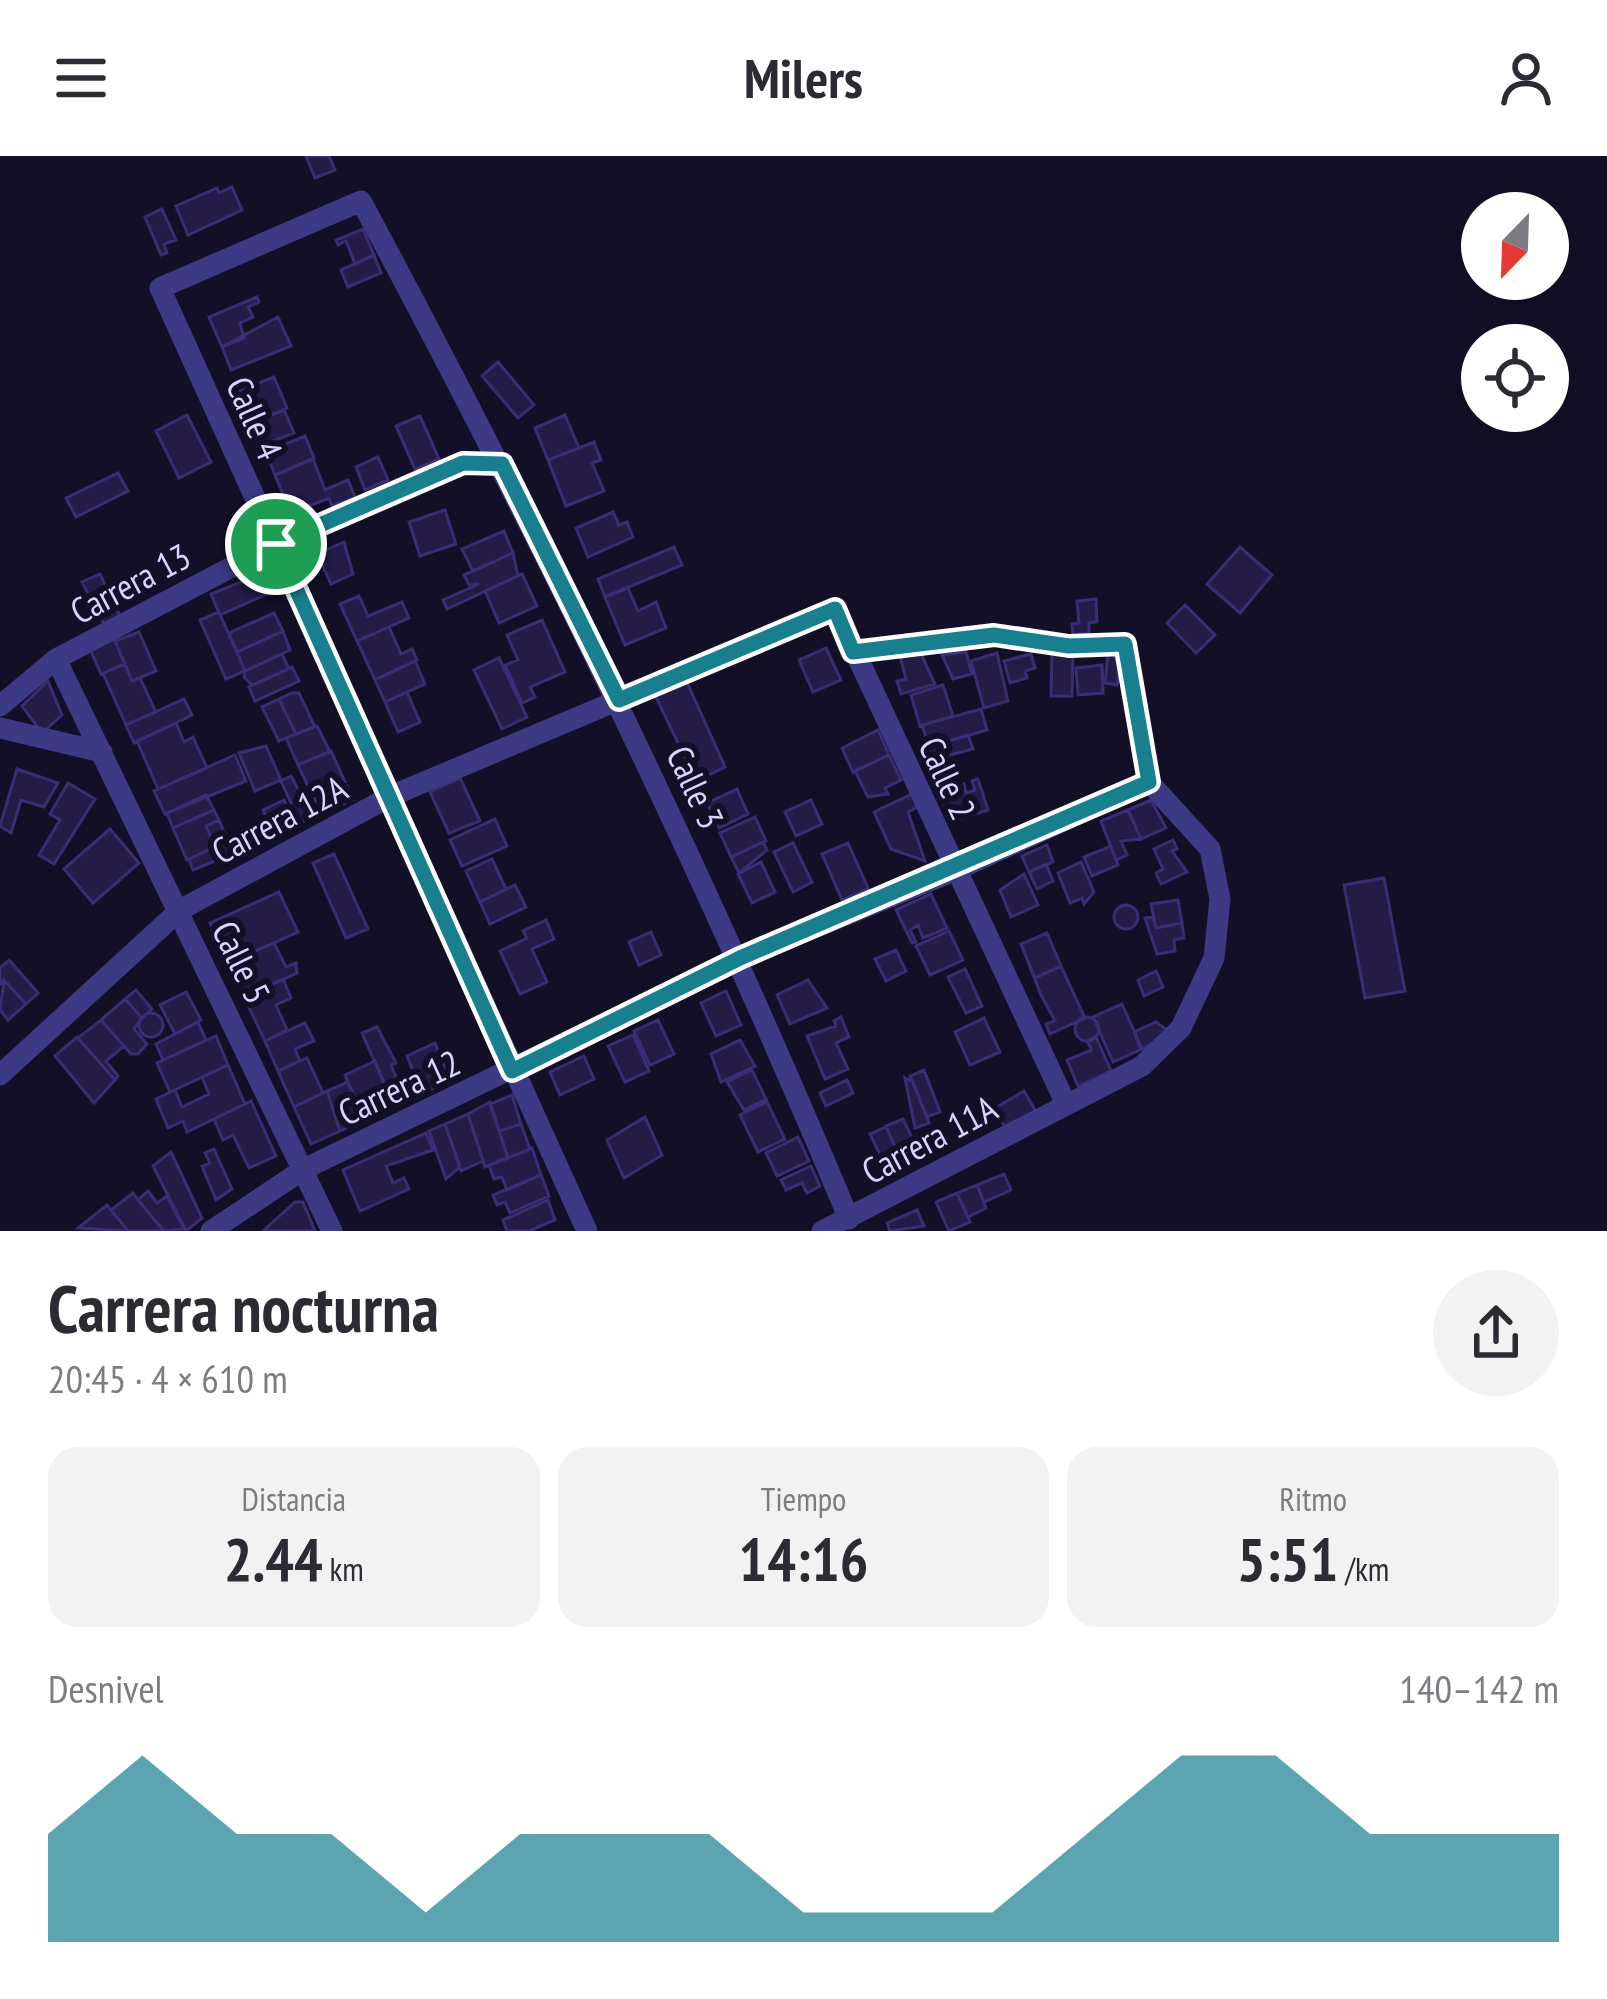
<!DOCTYPE html>
<html lang="es">
<head>
<meta charset="utf-8">
<style>
	:root { --surface:#fff; --page:#f2f2f3; --text:#2b2b33; --muted:#7c7c81; --accent:#187f8f }
	body { margin:0; font-family:"PT Sans Narrow",sans-serif; background:var(--page); color:var(--text); height:100vh; display:flex; flex-direction:column; font-size:45px; white-space:nowrap }
	* { box-sizing:border-box; margin:0 }
	p { font-size:39px; color:var(--muted) }
	.icon { flex:none; width:66px; height:66px; fill:none; stroke:currentColor; stroke-width:2; stroke-linecap:round; stroke-linejoin:round }
	.map { position:relative; height:1075px; overflow:hidden }
	.side { display:flex; flex-direction:column; background:var(--surface); flex:1 }
	.side>* { flex:none }
	.needle { width:78px; rotate:203deg }
	.controls { position:absolute; left:1461px; top:36px; display:grid; gap:24px }
	.controls a { display:grid; place-items:center; width:108px; height:108px; border-radius:50%; background:var(--surface); box-shadow:0 6px 18px #0003; font-size:60px }
	.pin { position:absolute; display:grid; place-items:center; width:102px; height:102px; color:#fff; margin:-51px; border:6px solid #fff; border-radius:50%; box-shadow:0 3px 12px #0007 }
	.round { display:grid; place-items:center; flex:none; width:126px; height:126px; border-radius:63px; background:var(--page) }
	.headline { display:flex; align-items:center; justify-content:space-between; height:204px; padding:0 48px }
	h1 { font-size:66px; font-weight:700; line-height:90px }
	.metrics { display:grid; grid-template-columns:repeat(3,1fr); gap:18px; height:204px; padding:12px 48px }
	.metrics div { display:grid; align-content:center; border-radius:30px; background:var(--page); text-align:center }
	.metrics b { font-size:60px; font-weight:700 }
	.metrics small { font-size:33px; font-weight:400 }
	.metrics p { font-size:33px }
	.chart { height:336px; padding:24px 48px }
	.chart p { display:flex; justify-content:space-between }
	.chart svg { width:100%; height:216px; margin-top:12px; fill:var(--accent); opacity:.7 }
	header { display:flex; justify-content:space-between; align-items:center; height:156px; padding:0 48px; background:var(--surface); font-size:54px; font-weight:700 }
	.map>svg:first-child { display:block }
	.building { fill:#241b47; stroke:#3b2d73; stroke-width:3 }
	.lines { fill:none; stroke-linecap:round; stroke-linejoin:round }
	.street { stroke:#3d3a85; stroke-width:21 }
	.route-casing { stroke:#fff; stroke-width:24 }
	.route { stroke:#187f8f; stroke-width:15 }
	.labels { text-anchor:middle; dominant-baseline:central; stroke-width:12; stroke-linejoin:round; paint-order:stroke }
	.street-label { font-size:36px; fill:#d9d4ff; stroke:#130f26 }
</style>
</head>
<body>
<header><svg class="icon" aria-label="menu" viewBox="0 0 24 24"><path d="M4 6h16M4 12h16M4 18h16"/></svg>Milers<svg class="icon" aria-label="person" viewBox="0 0 24 24"><circle cx="12" cy="8" r="4"/><path d="M4 21q1-7 8-7t8 7"/></svg></header>
<div class="map">
<svg width="1607" height="1075" viewBox="0 0 1607 1075">
	<rect width="100%" height="100%" fill="#130f26"/>
	<!-- building -->
	<path class="building" d="M306,0H329L335,14L315,22Z
		M232,31L242,54L188,79L176,50L217,32L219,37Z
		M162,53L176,84L164,88L167,97L161,99L145,61Z
		M363,73L374,99L355,108L346,85L338,89L336,84Z
		M374,99L381,117L348,131L341,114Z
		M257,141L259,146L248,151L253,161L240,167L244,182L222,191L209,161Z
		M278,161L291,190L231,214L222,191Z
		M498,206L534,249L518,262L482,220Z
		M274,221L287,252L253,267L240,235Z
		M284,254L294,277L263,289L253,267Z
		M187,259L211,306L179,322L156,275Z
		M565,259L579,292L548,304L535,272Z
		M420,260L439,303L415,313L396,270Z
		M305,280L314,302L275,319L266,296Z
		M594,286L601,304L592,307L604,335L566,350L548,304Z
		M378,301L388,324L365,334L356,311Z
		M313,303L325,334L348,324L355,341L332,350L329,342L299,354L295,347L288,350L275,319Z
		M118,317L128,335L76,361L66,342Z
		M445,354L456,388L420,400L409,366Z
		M613,356L619,369L627,366L633,381L588,401L576,372Z
		M504,375L513,397L473,415L462,393Z
		M344,386L353,418L331,428L317,398Z
		M674,391L682,409L605,441L598,423Z
		M1240,391L1272,419L1240,457L1207,428Z
		M513,397L518,420L447,453L443,444L479,428L469,429L464,419Z
		M100,418L120,460L104,468L82,426Z
		M522,418L537,450L499,467L485,435Z
		M258,419L269,437L220,459L211,438Z
		M628,432L638,455L656,446L666,472L625,489L605,441Z
		M359,440L368,460L402,446L409,462L357,485L340,448Z
		M1096,443L1097,466L1089,467V477L1073,479L1072,468L1079,467L1077,445Z
		M1185,449L1215,479L1196,497L1167,467Z
		M219,456L245,515L226,523L200,464Z
		M274,457L283,475L237,496L229,477Z
		M542,464L565,516L530,531L535,541L522,547L505,509L518,504L507,479Z
		M389,471L401,498L412,493L417,504L375,524L357,485Z
		M283,475L290,494L245,515L237,496Z
		M139,476L156,515L132,525L115,485Z
		M114,483L125,508L101,518L90,493Z
		M826,492L841,524L813,536L799,504Z
		M966,496L972,518L953,523L942,499Z
		M997,497L1008,545L984,552L971,505Z
		M1108,497L1121,499L1117,529L1105,527Z
		M282,498L289,513L252,529L244,521L245,515Z
		M921,498L935,528L901,538L897,525L906,523L900,500Z
		M1031,498L1035,512L1025,515L1027,522L1010,527L1004,505Z
		M1073,498L1072,540H1051L1052,499Z
		M499,502L527,561L502,573L474,514Z
		M415,505L425,528L385,546L375,524Z
		M125,508L132,525L140,522L156,556L126,569L103,517Z
		M1102,509L1103,537L1078,539L1076,512Z
		M292,511L299,525L255,545L249,531Z
		M686,524L725,611L696,625L655,539Z
		M48,525L62,559L42,577L22,550Z
		M943,529L953,560L920,570L911,539Z
		M407,536L420,566L398,576L385,546Z
		M292,537H299L315,571L296,578L279,543Z
		M184,543L192,559L134,587L126,569Z
		M279,543L296,578L279,585L262,551Z
		M981,553L987,574L929,591L922,569Z
		M176,567L184,586L193,581L207,612L158,633L137,585Z
		M317,570L330,596L298,609L286,582Z
		M878,574L889,599L853,616L842,592Z
		M968,579L973,593L932,604L929,591Z
		M266,590L281,624L255,635L239,597Z
		M331,595L345,626L325,639L347,630L353,644L321,658L298,609Z
		M235,599L246,625L165,658L154,635Z
		M889,599L901,624L885,632L888,638L868,641L855,615Z
		M17,613L58,627L44,651L21,644L11,677L0,670Z
		M291,620L305,646L314,642L321,658L300,667L281,625Z
		M460,622L480,665L449,677L430,636Z
		M978,623L988,654L949,666L940,636L964,628L966,637L975,634L972,625Z
		M68,627L95,643L54,708L39,699L60,664L50,658Z
		M737,633L748,658L719,672L707,647Z
		M912,638L918,651L908,656L925,705L891,693L874,656Z
		M206,639L214,654L173,672L167,657Z
		M284,644L295,669L274,679L263,654Z
		M811,644L822,668L796,680L785,656Z
		M1151,644L1166,672L1141,683L1128,654Z
		M214,654L219,664L206,670L215,691L187,704L173,672Z
		M1128,654L1141,683L1121,685L1127,699L1116,704L1101,665Z
		M755,661L766,685L731,701L720,677Z
		M495,663L507,690L462,710L450,684Z
		M219,664L233,697L220,703L206,670Z
		M110,673L139,707L93,747L64,713Z
		M1173,684L1177,693L1172,695L1187,716L1161,728L1156,717L1163,713L1154,693Z
		M763,686L767,694L739,717L731,701Z
		M793,687L812,726L793,736L774,696Z
		M848,687L868,732L842,744L822,698Z
		M1047,689L1053,706L1029,716L1022,700Z
		M1111,690L1118,709L1092,720L1084,701Z
		M215,691L220,703L193,714L189,703Z
		M334,698L368,773L346,782L313,707Z
		M492,703L506,733L480,746L466,715Z
		M761,706L775,736L752,747L738,718Z
		M1081,706L1094,736L1084,748L1082,742L1070,747L1058,717Z
		M1046,708L1053,725L1037,733L1029,716Z
		M1024,718L1038,749L1011,761L1000,734Z
		M1384,722L1405,835L1365,842L1344,729Z
		M515,729L526,751L490,768L480,746Z
		M279,736L298,776L229,807L210,767Z
		M931,738L947,772L923,782L918,769L910,774L916,786L912,787L896,754Z
		M1178,744L1182,767L1156,772L1151,748Z
		M1114 761a12 12 0 1 1 24 0a12 12 0 1 1-24 0Z
		M1153,761L1156,772L1182,767L1184,782L1174,784L1175,795L1157,798L1145,762Z
		M546,764L554,783L532,793L547,826L520,838L500,795L527,782L523,775Z
		M949,775L963,804L930,819L916,790Z
		M651,776L661,799L639,809L629,786Z
		M1047,777L1061,810L1035,822L1021,788Z
		M274,787L286,811L296,807L297,817L244,841L229,807Z
		M1021,788L1035,822L1061,810L1085,862L1050,878L1046,868L1055,865L1041,839Z
		M896,794L906,815L886,825L875,803Z
		M9,804L38,837L26,848L4,824L0,828V812Z
		M965,813L982,850L966,857L948,821Z
		M1156,815L1163,831L1144,840L1138,824Z
		M283,823L291,842L276,849L287,874L265,885L244,841Z
		M4,824L26,848L8,864L0,854Z
		M808,824L827,852L790,868L777,839Z
		M136,834L152,853L142,862L125,843Z
		M726,835L741,869L716,880L701,847Z
		M186,836L201,864L175,878L160,849Z
		M125,843L142,862L134,873L147,888L138,898H131L101,864Z
		M1122,848L1142,893L1113,906L1093,861Z
		M139 869a12 12 0 1 1 24 0a12 12 0 1 1-24 0Z
		M841,861L849,881L836,887L848,913L825,923L807,880L836,870L834,865Z
		M1075 873a12 12 0 1 1 24 0a12 12 0 1 1-24 0Z
		M984,862L1000,896L970,909L955,876Z
		M101,864L124,890L106,905L118,920L115,924L78,882Z
		M658,864L674,898L650,909L634,875Z
		M198,866L206,884L163,904L156,888Z
		M1156,866L1172,878L1141,893L1134,876Z
		M305,867L314,885L295,893L300,905L278,915L265,885Z
		M377,871L396,907L391,909L400,931L417,923L422,937L394,950L362,877Z
		M633,879L649,915L625,926L608,890Z
		M216,880L228,909L170,936L157,907Z
		M77,881L115,924L94,947L55,900Z
		M1096,881L1111,915L1078,930L1067,904L1092,894L1087,885Z
		M740,884L755,910L721,926L711,898Z
		M435,887L451,925L422,937L407,900Z
		M584,900L594,923L560,939L550,916Z
		M307,902L323,937L294,951L278,915Z
		M375,905L394,950L364,964L345,919Z
		M228,909L245,948L187,976L183,965L168,972L156,943L175,934L182,951L209,938L202,921Z
		M752,914L766,943L744,954L727,926Z
		M924,914L940,956L927,961L910,920Z
		M905,922L913,926L929,967L915,972Z
		M847,924L853,937L826,950L820,937Z
		M348,926L364,964L340,975L327,935Z
		M327,935L340,975L311,988L294,951Z
		M1024,935L1038,959L1008,976L994,953Z
		M512,939L521,968L499,975L490,948Z
		M251,945L276,1000L249,1012L233,979L223,984L214,963Z
		M490,946L508,1002L485,1011L468,958Z
		M767,946L785,983L758,996L740,959Z
		M468,958L483,1005L461,1015L445,968Z
		M645,961L662,999L624,1022L607,984Z
		M903,963L916,990L898,998L886,970Z
		M445,968L460,1011L446,1023L429,975Z
		M521,968L530,993L508,1002L499,975Z
		M886,971L898,998L887,1003L886,1012L870,978Z
		M426,977L433,994L386,1010L393,1027L404,1022L409,1033L360,1055L343,1014Z
		M798,981L809,1005L777,1020L766,997Z
		M532,992L541,1019L507,1034L502,1021L494,1023L489,1009Z
		M214,993L232,1033L216,1044L202,1010L210,1007L205,997Z
		M171,996L202,1062L186,1075L153,1010Z
		M811,1010L820,1030L807,1037L802,1027L786,1034L781,1024Z
		M1004,1018L1011,1034L984,1046L977,1029Z
		M541,1019L549,1040L510,1057L505,1046L497,1049L493,1039Z
		M977,1029L986,1052L968,1061L957,1037Z
		M148,1035L157,1047L167,1040L184,1073L164,1075L138,1044Z
		M133,1037L138,1044L164,1075H128L111,1054Z
		M957,1037L970,1066L949,1075L936,1046Z
		M548,1044L555,1064L529,1075H507L503,1064Z
		M295,1046H303L315,1075H263Z
		M107,1049L128,1075L78,1072Z
		M917,1054L924,1070L890,1075L887,1067Z"/>
	<g class="lines">
		<!-- street -->
		<path class="street" d="M56,503L332,1075
			M0,550L56,503L276,388L462,307L502,308
			M0,572L102,596
			M0,919L180,754L391,640L835,453L1066,948
			M211,1075L304,1013L740,802L954,715L1149,626
			M587,1075L160,132L361,45C540,378 704,715 849,1063
			M822,1075L1142,910L1181,872L1214,802L1220,743L1210,693L1149,626L1125,488L1069,490L994,479L853,496"/>
	</g>
	<g class="lines">
		<defs>
			<path id="route" d="M463,307L502,308L619,544L835,453L853,496L994,479L1069,490L1125,488L1149,626L740,802L512,915L276,388Z"/>
		</defs>
		<!-- route casing -->
		<use href="#route" class="route-casing"/>
		<!-- route -->
		<use href="#route" class="route"/>
	</g>
	<g class="labels">
		<!-- street labels -->
		<g class="street-label">
			<text transform="translate(255 262) rotate(66)">Calle 4</text>
			<text transform="translate(130 427) rotate(-28)">Carrera 13</text>
			<text transform="translate(948 622) rotate(65)">Calle 2</text>
			<text transform="translate(696 631) rotate(65)">Calle 3</text>
			<text transform="translate(279 663) rotate(-28)">Carrera 12A</text>
			<text transform="translate(242 806) rotate(64)">Calle 5</text>
			<text transform="translate(399 931) rotate(-25)">Carrera 12</text>
			<text transform="translate(929 983) rotate(-28)">Carrera 11A</text>
		</g>
	</g>
</svg>
<div class="controls">
<a><svg class="needle" viewBox="-14 -14 28 28"><path d="M0-13l5 13h-10z" fill="#e53935"/><path d="M0 13l5-13h-10z" fill="#7c7c81"/></svg></a>
<a><svg class="icon" aria-label="locate" viewBox="0 0 24 24"><circle cx="12" cy="12" r="6"/><path d="M12 2v4M12 18v4M2 12h4M18 12h4"/></svg></a>
</div>
<div class="pin" style="left:276px;top:388px;background:#1e9e55"><svg class="icon" aria-label="arrive" viewBox="0 0 24 24"><path d="M6 21V4h12l-3 4 3 4H6"/></svg></div>
</div>
<section class="side">
<div class="headline"><div><h1>Carrera nocturna</h1><p>20:45 · 4 × 610 m</p></div><a class="round"><svg class="icon" aria-label="share" viewBox="0 0 24 24"><path d="M12 15V3M7 8l5-5 5 5M5 13v7h14v-7"/></svg></a></div>
<div class="metrics">
<div><p>Distancia</p><b>2.44<small> km</small></b></div>
<div><p>Tiempo</p><b>14:16</b></div>
<div><p>Ritmo</p><b>5:51<small> /km</small></b></div>
</div>
<div class="chart"><p><span>Desnivel</span>140–142 m</p>
<svg viewBox="0 0 160 44" preserveAspectRatio="none"><path d="M0 44V22L10 6L20 22L30 22L40 38L50 22L60 22L70 22L80 38L90 38L100 38L110 22L120 6L130 6L140 22L150 22L160 22V44z"/></svg>
</div>
</section>
</body>
</html>
